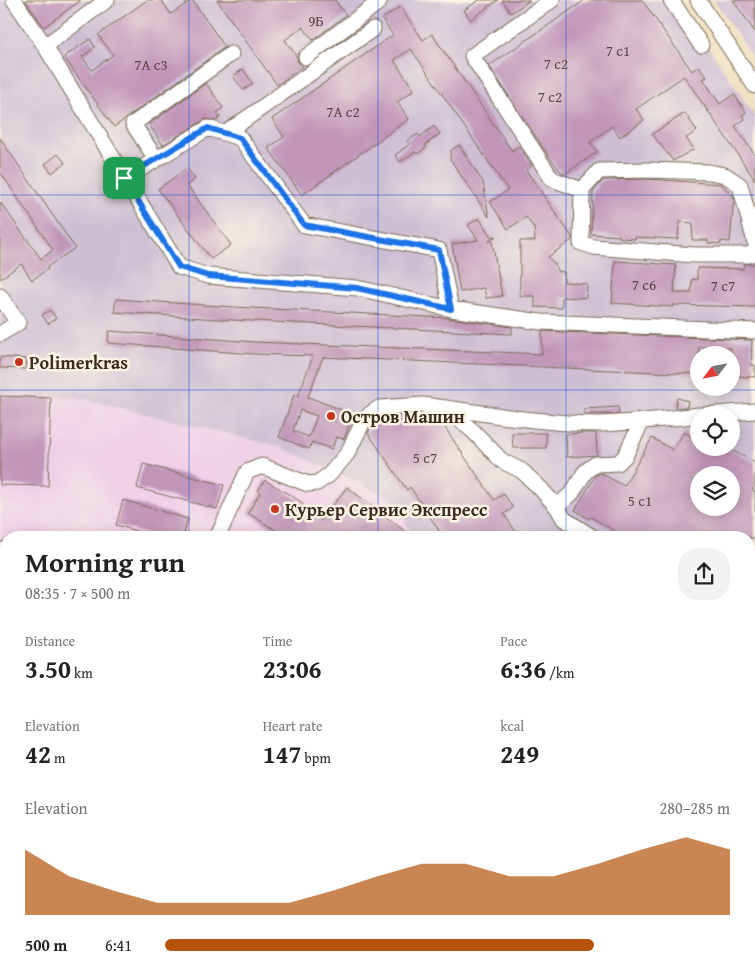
<!DOCTYPE html>
<html lang="en">
<head>
<meta charset="utf-8">
<style>
	:root { --surface:#fff; --page:#f2f2f2; --text:#222; --muted:#767676; --accent:#b45309 }
	body { margin:0; font-family:"Gentium Book Plus",serif; background:var(--page); color:var(--text); height:100vh; display:flex; flex-direction:column; font-size:19px; white-space:nowrap }
	* { box-sizing:border-box; margin:0 }
	p { font-size:16px; color:var(--muted) }
	.icon { flex:none; width:28px; height:28px; fill:none; stroke:currentColor; stroke-width:2; stroke-linecap:round; stroke-linejoin:round }
	.map { position:relative; flex:1; overflow:hidden }
	.sheet { position:absolute; left:0px; top:531px; width:755px; height:444px; display:flex; flex-direction:column; background:var(--surface); border-radius:20px 20px 0 0; box-shadow:0 2px 12px #0003 }
	.sheet>* { flex:none }
	.needle { width:32px; rotate:238deg }
	.controls { position:absolute; left:690px; top:346px; display:grid; gap:10px }
	.controls a { display:grid; place-items:center; width:50px; height:50px; border-radius:50%; background:var(--surface); box-shadow:0 2px 12px #0003; font-size:25px }
	.pin { position:absolute; display:grid; place-items:center; width:42px; height:42px; color:#fff; margin:-21px; border-radius:10px; box-shadow:0 2px 8px #0006 }
	.round { display:grid; place-items:center; flex:none; width:52px; height:52px; border-radius:20px; background:var(--page) }
	.headline { display:flex; align-items:center; justify-content:space-between; height:85px; padding:0 25px }
	h1 { font-size:28px; font-weight:600; line-height:38px }
	.metrics { display:grid; grid-template-columns:repeat(3,1fr); gap:8px; height:85px; padding:5px 25px }
	.metrics div { display:grid; align-content:center }
	.metrics b { font-size:25px; font-weight:600 }
	.metrics small { font-size:14px; font-weight:400 }
	.metrics p { font-size:14px }
	.chart { height:140px; padding:10px 25px }
	.chart p { display:flex; justify-content:space-between }
	.chart svg { width:100%; height:90px; margin-top:5px; fill:var(--accent); opacity:.7 }
	ul { padding:0 25px; list-style:none; font-size:16px }
	li { display:grid; grid-template-columns:80px 60px 1fr; align-items:center; height:38px }
	li i { height:12px; border-radius:6px; background:var(--accent) }
	.map>svg:first-child { display:block }
	.built { fill:#efd0e7 }
	.industrial { fill:#cdbed3; fill-rule:evenodd }
	.building { fill:#c196b9; fill-rule:evenodd }
	.lines { fill:none; stroke-linecap:round; stroke-linejoin:round }
	.minor-casing { stroke:#7a6956; stroke-width:17 }
	.minor { stroke:#fff; stroke-width:15 }
	.route-casing { stroke:#fff; stroke-width:10 }
	.route { stroke:#1a73e8; stroke-width:6 }
	.grid { fill:none; stroke:#1d4ed8; stroke-width:1; stroke-opacity:0.55 }
	.poi-dot { fill:#c8321e; stroke:#fcf5e5; stroke-width:2 }
	.labels { text-anchor:middle; dominant-baseline:central; stroke-width:5; stroke-linejoin:round; paint-order:stroke }
	.number-label { font-size:15px; fill:#5c4545 }
	.poi-label { font-size:18px; font-weight:bold; fill:#3b2a1e; stroke:#fcf5e5; text-anchor:start }
</style>
</head>
<body>
<div class="map">
<svg width="755" height="974" viewBox="0 0 755 974">
	<rect width="100%" height="100%" fill="#fcf5e5"/>
	<filter id="ink" filterUnits="userSpaceOnUse"><feTurbulence type="fractalNoise" baseFrequency=".02" numOctaves="2"/><feDisplacementMap in="SourceGraphic" scale="10" xChannelSelector="R" yChannelSelector="G"/><feConvolveMatrix kernelMatrix="1 2 1 2 8 2 1 2 1" color-interpolation-filters="sRGB"/></filter>
	<filter id="wash" filterUnits="userSpaceOnUse"><feTurbulence type="fractalNoise" baseFrequency=".0096" numOctaves="4" result="noise"/><feDisplacementMap in="SourceGraphic" scale="20" xChannelSelector="R" yChannelSelector="G"/><feGaussianBlur stdDeviation="1.12" result="paint"/><feColorMatrix in="noise" values="0 0 0 0 0 0 0 0 0 0 0 0 0 0 0 0 0 1.4 0 .05"/><feComposite in="paint" operator="in"/></filter>
	<g filter="url(#wash)">
		<rect width="100%" height="100%" fill="#f0dfbf"/>
		<!-- built -->
		<path class="built" d="M0,393L76,397L281,447L390,497L415,537L6,538V969H606L609,974H0Z"/>
		<!-- industrial -->
		<path class="industrial" d="M0,0H678L755,117V974H609L606,969H749V538L415,537L390,497L281,447L76,397L0,393ZM699,355H731V388H699ZM699,415H731V448H699ZM699,475H731V508H699Z
			M714,0H755V61Z"/>
		<g id="blocks">
			<!-- building -->
			<path class="building" d="M25,0H81L44,27Z
				M147,0H161L171,14L192,0L225,47L114,127L64,57L90,39L95,47L82,57L92,70L113,55L98,35Z
				M217,0H335L346,15L313,40L303,27L285,40L297,57L298,62L303,66L277,85Z
				M479,0H498L470,20L464,10Z
				M502,0H530L511,13Z
				M585,0H642L692,71L699,66L707,77L703,79L720,104L734,94L746,112L742,115L745,119L735,126L755,155V180L684,76L636,109L644,120L620,137L612,126L590,142L597,152L565,174L561,172L548,155L489,66Z
				M733,0H755V32Z
				M400,7L423,40L432,34L512,151L519,146L532,166L526,170L572,237V240L548,257L555,264L557,271L564,272V282L587,284L586,298L562,297V308L535,307V296H520V241H535L534,228L526,217L508,229L490,202L508,190L411,49L394,60L414,90L397,102L409,119L302,195L268,148L284,137L272,119L393,35L382,19Z
				M243,69L253,84L243,90L233,76Z
				M206,83L223,108L217,113L220,117L216,121L207,119L204,120L163,145L149,124Z
				M685,113L697,131L686,138L694,149L673,161L652,134Z
				M434,126L440,134L425,145L427,147L417,154L415,152L400,162L395,155L410,144L407,141L418,134L420,137Z
				M0,138L75,248L47,267L48,269L32,280L21,264L0,279V202L41,259L53,250L0,172Z
				M459,145L483,182L489,217L450,159L451,150Z
				M58,154L65,163L52,173L45,164Z
				M187,168L195,179L187,185L231,245L211,259L158,189Z
				M647,179L721,184L734,197L730,242L721,241V244L708,243V240H692L693,223L679,222L678,239L635,237V239L620,238V236L591,234L593,192L603,180Z
				M479,218L491,237L496,236L489,241H492L502,296L486,298L484,288L460,292L452,244L478,240L468,225Z
				M615,261L676,265L674,293H691L692,279L697,280V268L743,269L744,264H755V307L673,305V307L612,303Z
				M116,299L233,307L448,318L512,327V334L233,320L114,312Z
				M50,310L56,318L48,324L42,315Z
				M109,331L254,342L542,354V331L752,340L751,365H755V377L731,376V348L699,347V374L323,357L308,397L342,410L341,412L344,413V416L346,417L344,423L349,425L344,439L336,437L332,449L312,442L309,449L279,437L294,395L298,396L313,356L254,354L108,343ZM300,410L317,416L309,437L293,431Z
				M0,357L27,359L26,369L0,368Z
				M0,396L51,398L48,486L0,485Z
				M677,398L688,401L687,407L675,408Z
				M618,407L619,414H584V409Z
				M415,415L437,416L494,500L504,494L513,508L504,514L520,538H444L410,487L407,490L368,433L371,427L381,418L386,426L400,416H402L406,421Z
				M684,432L699,441V448H728L755,463V485L752,490L755,492V538H626L591,517L589,519L575,510L596,475L601,473L624,486L652,438L673,450ZM699,475H731V508H699Z
				M512,433H546V448H513Z
				M585,433H596L597,455L567,457L566,434Z
				M143,464L224,485L217,509L137,488Z
				M265,480L303,503L300,508L321,521L347,487L414,538H288L248,513L260,493L258,491Z
				M123,500L188,519L183,538H160L116,525Z"/>
		</g>
	</g>
	<g filter="url(#ink)">
		<use href="#blocks" fill-opacity="0" stroke="#7a6956" stroke-width="1"/>
		<g class="lines">
			<defs>
				<path id="minor" d="M14,0L45,46L179,267L208,276L357,288L451,309L541,322L755,331
					M552,0L472,56L552,179L582,190
					M671,0L701,45
					M698,0L755,86
					M45,46L107,0
					M306,57L379,2L378,0
					M226,133L373,29
					M156,159L133,124L231,54
					M124,179L208,128L240,138L304,225L439,250L451,309
					M755,242L740,185L725,175L709,172L647,170L599,171L582,190L581,243L594,247L694,255H748L755,252
					M0,296L18,323L0,334
					M446,408C496,415 548,424 599,424C632,423 666,419 699,415
					M702,415L755,411
					M557,507L572,493L585,472L590,468L596,464L618,463L625,456L642,421
					M217,538L247,472L262,466L308,484L317,483L329,475L347,454L363,422L370,414L379,408L423,405L446,408L473,431L502,461L522,471L541,489L557,507L564,519L594,538
					M0,551L6,549
					M0,747L6,751
					M0,866L6,870
					M749,906L755,910
					M0,960L6,950
					M165,969L174,974
					M301,969L308,974
					M495,969L504,974
					M146,974L150,969
					M265,974L267,969
					M527,974L528,969"/>
			</defs>
			<!-- minor casing -->
			<use href="#minor" class="minor-casing"/>
			<!-- minor -->
			<use href="#minor" class="minor"/>
		</g>
	</g>
	<g class="lines" filter="url(#ink)">
		<defs>
			<path id="route" d="M208,128L240,138L304,225L439,250L451,309L357,288L208,276L179,267L124,178Z"/>
		</defs>
		<!-- route casing -->
		<use href="#route" class="route-casing"/>
		<!-- route -->
		<use href="#route" class="route"/>
	</g>
	<!-- grid -->
	<path class="grid" d="M189,0V538M378,0V538M566,0V538M0,195H755M0,390H755M0,584H6M749,584H755M0,779H6M749,779H755M189,969V974M378,969V974M566,969V974"/>
	<!-- markers -->
	<g class="poi-dot">
		<circle cx="19" cy="362" r="5"/>
		<circle cx="331" cy="416" r="5"/>
		<circle cx="275" cy="509" r="5"/>
	</g>
	<g class="labels">
		<!-- number labels -->
		<g class="number-label">
			<text x="316" y="20">9Б</text>
			<text x="618" y="50">7 с1</text>
			<text x="556" y="63">7 с2</text>
			<text x="151" y="64">7А с3</text>
			<text x="550" y="96">7 c2</text>
			<text x="343" y="111">7А с2</text>
			<text x="644" y="284">7 с6</text>
			<text x="723" y="285">7 с7</text>
			<text x="425" y="457">5 с7</text>
			<text x="640" y="500">5 с1</text>
		</g>
		<!-- poi labels -->
		<g class="poi-label">
			<text x="29" y="362">Polimerkras</text>
			<text x="341" y="416">Остров Машин</text>
			<text x="285" y="509">Курьер Сервис Экспресс</text>
		</g>
	</g>
</svg>
<div class="controls">
<a><svg class="needle" viewBox="-14 -14 28 28"><path d="M0-13l5 13h-10z" fill="#e53935"/><path d="M0 13l5-13h-10z" fill="#767676"/></svg></a>
<a><svg class="icon" aria-label="locate" viewBox="0 0 24 24"><circle cx="12" cy="12" r="6"/><path d="M12 2v4M12 18v4M2 12h4M18 12h4"/></svg></a>
<a><svg class="icon" aria-label="layers" viewBox="0 0 24 24"><path d="M12 4l9 5-9 5-9-5zM3 14l9 5 9-5"/></svg></a>
</div>
<div class="pin" style="left:124px;top:178px;background:#1e9e55"><svg class="icon" aria-label="arrive" viewBox="0 0 24 24"><path d="M6 21V4h12l-3 4 3 4H6"/></svg></div>
<section class="sheet">
<div class="headline"><div><h1>Morning run</h1><p>08:35 · 7 × 500 m</p></div><a class="round"><svg class="icon" aria-label="share" viewBox="0 0 24 24"><path d="M12 15V3M7 8l5-5 5 5M5 13v7h14v-7"/></svg></a></div>
<div class="metrics">
<div><p>Distance</p><b>3.50<small> km</small></b></div>
<div><p>Time</p><b>23:06</b></div>
<div><p>Pace</p><b>6:36<small> /km</small></b></div>
</div>
<div class="metrics">
<div><p>Elevation</p><b>42<small> m</small></b></div>
<div><p>Heart rate</p><b>147<small> bpm</small></b></div>
<div><p>kcal</p><b>249</b></div>
</div>
<div class="chart"><p><span>Elevation</span>280–285 m</p>
<svg viewBox="0 0 160 44" preserveAspectRatio="none"><path d="M0 44V12L10 25L20 32L30 38L40 38L50 38L60 38L70 32L80 25L90 19L100 19L110 25L120 25L130 19L140 12L150 6L160 12V44z"/></svg>
</div>
<ul>
<li><b>500 m</b>6:41<i style="width:76%"></i></li>
</ul>
</section>
</div>
</body>
</html>
